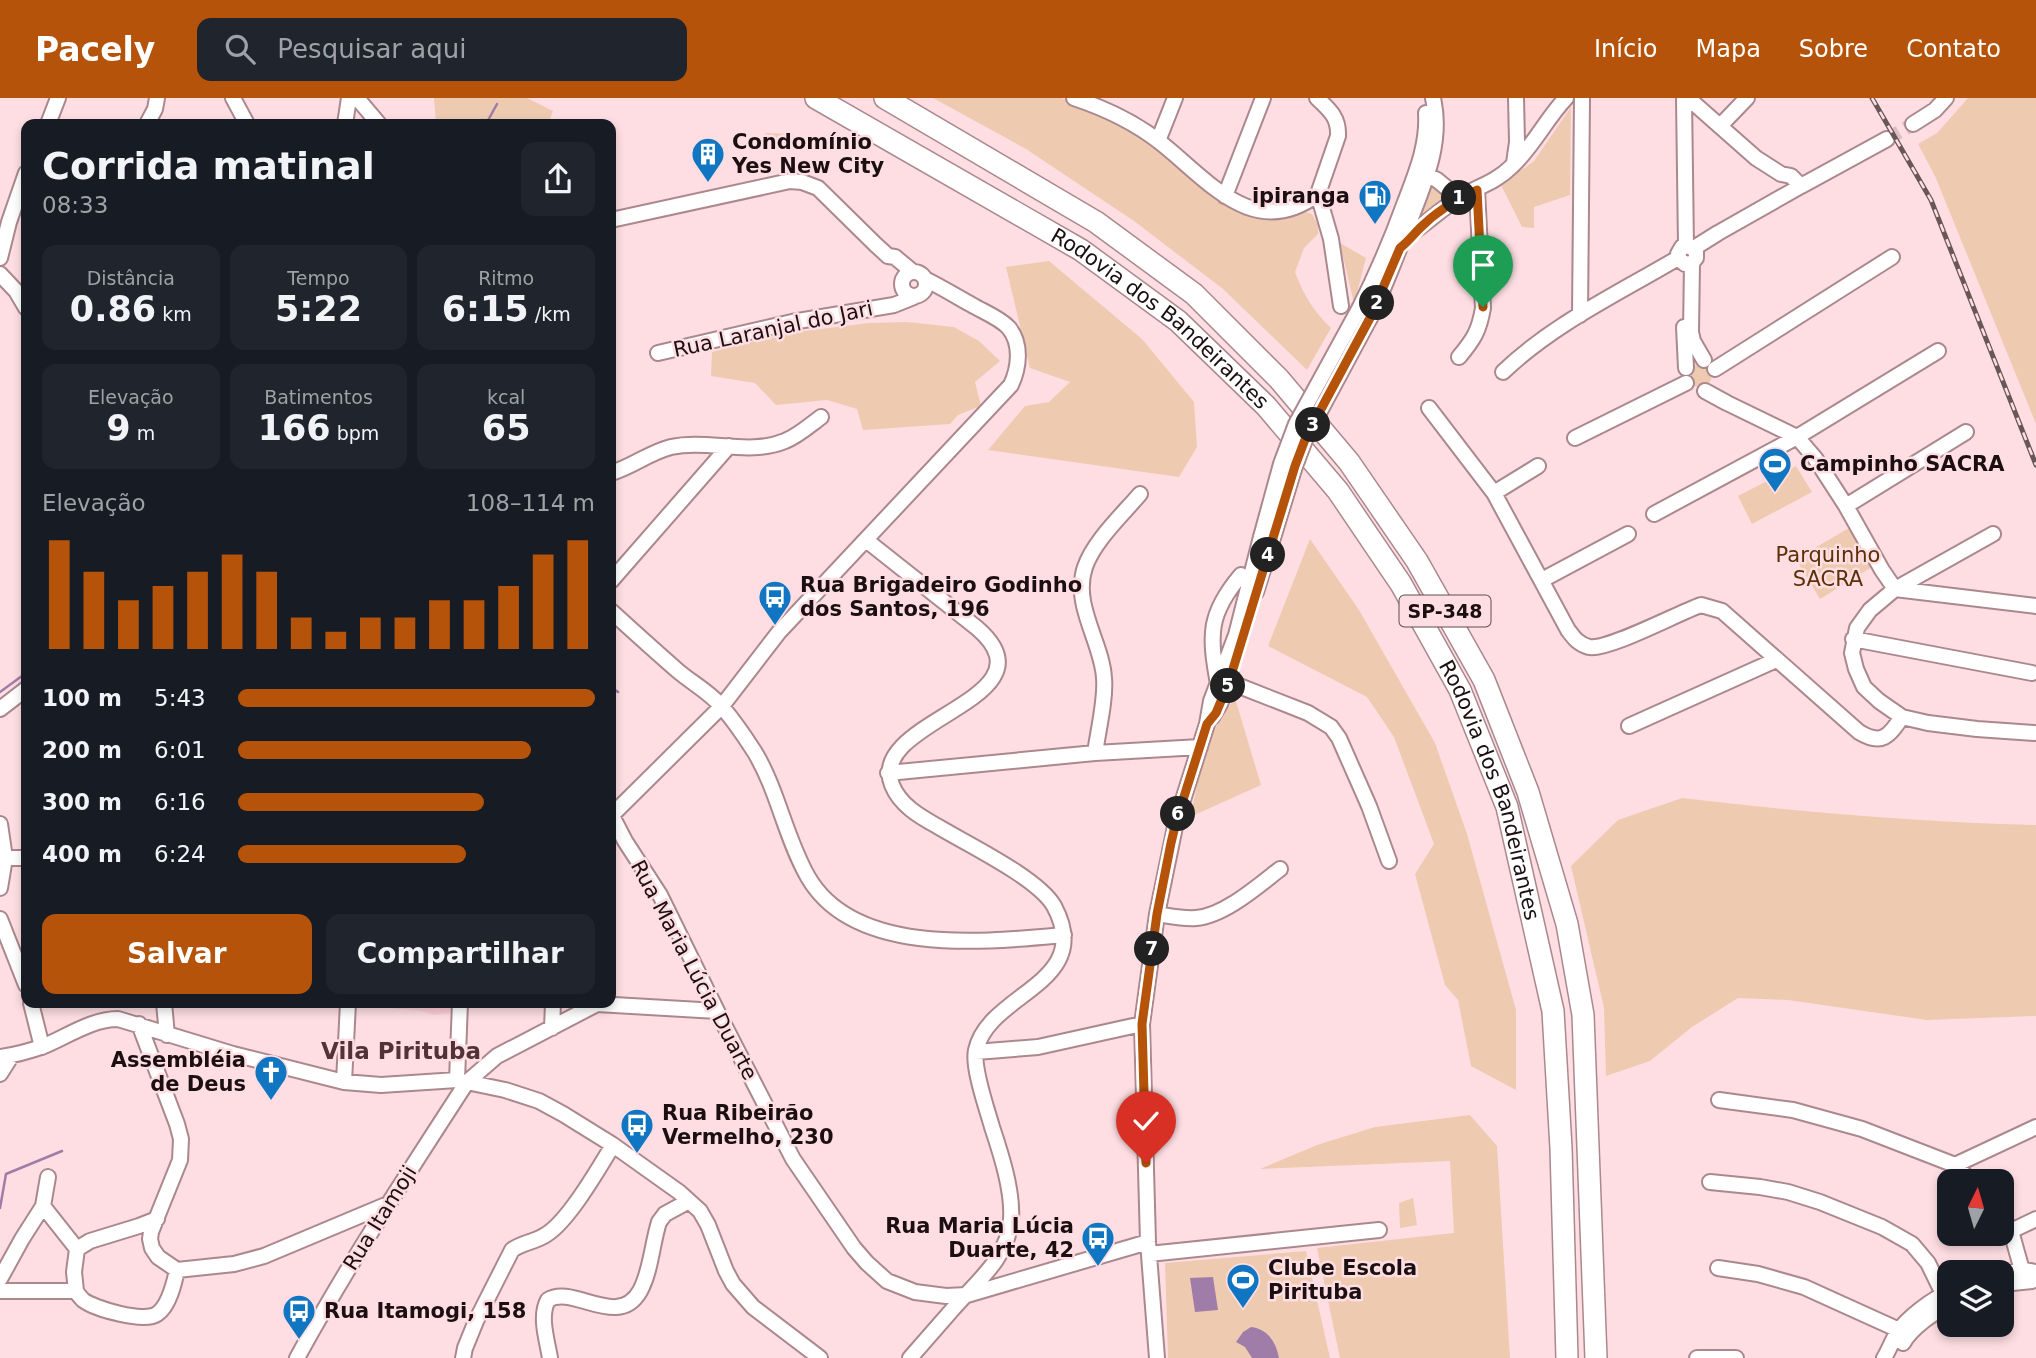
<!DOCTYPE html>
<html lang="pt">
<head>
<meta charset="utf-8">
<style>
	:root { --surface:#171b24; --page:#20242c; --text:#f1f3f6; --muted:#9ea1a6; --accent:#b45309 }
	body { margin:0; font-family:"DejaVu Sans",sans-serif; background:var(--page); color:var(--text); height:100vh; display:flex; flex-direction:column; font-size:26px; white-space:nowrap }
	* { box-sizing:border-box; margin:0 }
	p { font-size:23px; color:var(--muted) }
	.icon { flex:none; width:38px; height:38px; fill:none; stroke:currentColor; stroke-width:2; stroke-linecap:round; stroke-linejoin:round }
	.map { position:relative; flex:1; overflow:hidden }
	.side { position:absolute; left:21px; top:21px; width:595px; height:889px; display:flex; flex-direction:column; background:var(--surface); border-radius:14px; box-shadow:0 4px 10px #0003 }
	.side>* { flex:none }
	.needle { width:46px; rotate:5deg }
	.controls { position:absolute; left:1937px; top:1071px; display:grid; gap:14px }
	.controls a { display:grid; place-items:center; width:77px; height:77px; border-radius:14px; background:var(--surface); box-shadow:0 4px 10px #0003; font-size:35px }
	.pin { position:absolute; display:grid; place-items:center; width:60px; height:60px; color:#fff; margin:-72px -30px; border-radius:50% 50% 50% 0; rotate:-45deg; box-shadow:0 0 7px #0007 }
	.pin .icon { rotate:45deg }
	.km { position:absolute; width:35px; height:35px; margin:-18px; border-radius:50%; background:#222; color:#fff; font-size:19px; line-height:35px; text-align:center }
	.round { display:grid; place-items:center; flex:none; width:74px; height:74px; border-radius:14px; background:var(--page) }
	.overview { display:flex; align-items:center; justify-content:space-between; height:119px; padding:0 21px }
	h1 { font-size:38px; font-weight:700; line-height:52px }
	.metrics { display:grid; grid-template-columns:repeat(3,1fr); gap:10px; height:119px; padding:7px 21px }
	.metrics div { display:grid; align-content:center; border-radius:14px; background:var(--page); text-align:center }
	.metrics b { font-size:35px; font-weight:700 }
	.metrics small { font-size:19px; font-weight:400 }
	.metrics p { font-size:19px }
	.chart { height:196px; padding:14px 21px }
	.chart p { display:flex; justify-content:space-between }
	.chart svg { width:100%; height:126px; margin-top:7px; stroke:var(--accent); stroke-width:6 }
	.button { display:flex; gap:14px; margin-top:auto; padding:14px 21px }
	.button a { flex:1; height:80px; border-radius:14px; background:var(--accent); color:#fff; font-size:28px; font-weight:700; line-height:80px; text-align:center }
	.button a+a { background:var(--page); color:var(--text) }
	ul { padding:0 21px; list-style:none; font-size:23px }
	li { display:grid; grid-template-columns:112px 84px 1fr; align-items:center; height:52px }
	li i { height:18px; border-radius:9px; background:var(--accent) }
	header { display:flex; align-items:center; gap:42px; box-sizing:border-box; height:98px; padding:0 35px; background:var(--accent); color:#fff }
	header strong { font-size:33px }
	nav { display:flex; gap:38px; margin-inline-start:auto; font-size:24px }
	.search { width:490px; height:63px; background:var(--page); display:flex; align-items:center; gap:18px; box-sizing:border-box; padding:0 24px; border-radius:14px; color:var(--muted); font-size:26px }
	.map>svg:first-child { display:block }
	.built { fill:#fecfd6 }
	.green { fill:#eecab1 }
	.water { fill:#a07da8 }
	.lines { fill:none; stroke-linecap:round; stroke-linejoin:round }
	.stream { stroke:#a07da8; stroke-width:2.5 }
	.minor-tunnel { stroke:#dcbfc4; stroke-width:14; stroke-dasharray:14 7; stroke-linecap:butt }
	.minor-casing { stroke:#ab888d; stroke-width:18 }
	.highway-casing { stroke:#ab888d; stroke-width:24 }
	.minor { stroke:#fff; stroke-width:14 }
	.highway { stroke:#fff; stroke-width:21 }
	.rail-casing { stroke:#695659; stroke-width:5 }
	.rail { stroke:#fedee3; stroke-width:2.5; stroke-dasharray:8; stroke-linecap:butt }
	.minor-bridge-casing { stroke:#ab888d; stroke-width:18; stroke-linecap:butt }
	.minor-bridge { stroke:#fff; stroke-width:14 }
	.route-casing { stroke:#fff; stroke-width:14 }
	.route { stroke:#b45309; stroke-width:9 }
	.labels { text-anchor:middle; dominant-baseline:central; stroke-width:5; stroke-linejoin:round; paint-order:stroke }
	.shield { fill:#fedee3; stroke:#5f4d50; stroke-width:2 }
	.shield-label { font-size:19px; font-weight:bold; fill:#1b0f11 }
	.poi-label { font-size:21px; font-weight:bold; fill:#1b0f11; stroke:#fedee3; text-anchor:start }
	.street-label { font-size:21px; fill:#1b0f11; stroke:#fedee3 }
	.park-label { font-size:21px; fill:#5d2f05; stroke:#fedee3 }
	.neighbourhood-label { font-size:23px; font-weight:bold; fill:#503237; stroke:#fedee3 }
</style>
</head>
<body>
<header>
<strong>Pacely</strong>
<div class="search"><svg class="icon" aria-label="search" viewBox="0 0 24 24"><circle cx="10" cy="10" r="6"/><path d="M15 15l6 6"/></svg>Pesquisar aqui</div>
<nav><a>Início</a><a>Mapa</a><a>Sobre</a><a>Contato</a></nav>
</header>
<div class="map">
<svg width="2036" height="1260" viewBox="0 0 2036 1260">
	<rect width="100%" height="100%" fill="#fedee3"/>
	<!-- built -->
	<path class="built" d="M391,905H452V915L433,917L421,913L390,910Z"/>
	<!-- green -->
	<path class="green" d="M434,0H527L553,13L548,26H436Z
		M933,0H1061L1115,21L1156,46L1223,102L1299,112L1312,116L1318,127V136L1304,150L1295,174C1303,196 1314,214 1331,230L1307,272L1223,191L1134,123L1026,51Z
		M1968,0H2036V326L1935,78L1918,46L1937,35Z
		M1571,9L1570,97L1534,109V130L1522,129L1501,87L1534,63Z
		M765,35L793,36L792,49L765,47Z
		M1428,87H1434L1445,98V104L1416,121Z
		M1340,145L1366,160L1354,206Z
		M1049,163L1142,241L1194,304L1197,349L1179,379L988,352L1025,308L1049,304L1070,284L1030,270L1006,169Z
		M907,224L954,229L979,243L1000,263L975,284L981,308L958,317L950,326L863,332L857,311L827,302L776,307L755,285L711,278L712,254L781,236L869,225Z
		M1688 277a12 12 0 1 1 24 0a12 12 0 1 1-24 0Z
		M1796,368L1812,394L1752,426L1738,398Z
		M1849,430L1872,469L1820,501L1796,461Z
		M1310,441L1359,512L1435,645L1467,736L1516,912V992L1471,968L1458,902L1445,887L1415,776L1434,746L1394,639L1367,599L1268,548Z
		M1235,600L1261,687L1190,719L1208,639Z
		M1682,700C1800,714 1917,724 2036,727V918L1927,922L1788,902L1738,900L1692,929L1650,963L1606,978L1604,910L1571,768L1618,722Z
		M1470,1017L1497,1048L1510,1260H1340L1317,1150L1454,1135L1450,1063L1260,1071L1317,1047L1375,1029Z
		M1413,1100L1417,1127L1400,1130L1399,1105Z
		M1306,1153L1330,1260H1168L1165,1165Z"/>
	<!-- water -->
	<path class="water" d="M1213,1179L1218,1212L1195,1214L1190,1180Z
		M1251,1229C1268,1231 1276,1244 1279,1260H1252L1245,1249L1236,1244L1243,1234Z"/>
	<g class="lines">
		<!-- stream -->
		<path class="stream" d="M486,26L497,6
			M611,589L618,594
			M0,594L26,575
			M0,1110L6,1076L62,1053"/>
		<!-- minor-tunnel -->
		<path class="minor-tunnel" d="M1887,41L1913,26"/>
		<defs>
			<path id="minor" d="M233,0L247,26
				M357,0L379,26
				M1074,0C1104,10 1136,25 1161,45C1208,82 1254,144 1318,96
				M1317,0C1330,12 1339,20 1338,38L1318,96
				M1684,0L1686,148
				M1688,0L1756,60L1781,76L1791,78L1801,88L1887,41
				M48,26L58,0
				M147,26L155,11L157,0
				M345,26L349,0
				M1913,26L1935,12L1946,0
				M1720,28L1747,0
				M1158,43L1175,0
				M1514,65L1517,44L1516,0
				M1420,73L1437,82L1459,100
				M1318,96L1331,141L1341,208
				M1225,98L1263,0
				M611,122L790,83L802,84L818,90L876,147L888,158L895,159L913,174
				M1394,134L1410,136C1427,125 1442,110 1459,100C1477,89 1496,84 1511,69C1533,49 1546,21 1566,0
				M1694,150L1718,135L1801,88
				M0,160L9,124L26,75
				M1692,165L1685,166L1680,162L1678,156L1682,149L1690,148L1696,154V160L1692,165L1691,234L1693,243L1704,262
				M902 186a12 12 0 1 1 24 0a12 12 0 1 1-24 0Z
				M0,176L16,193L26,210
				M1360,209C1377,175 1392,140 1405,104C1416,75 1428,47 1426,15
				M1580,217L1582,0
				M1370,220C1385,189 1397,157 1409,125C1425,84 1443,44 1433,0
				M1684,229L1686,270
				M658,255L792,224L894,207L914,199
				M1459,259C1474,241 1479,233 1483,210L1477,92
				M1715,271L1892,159
				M1503,274C1553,226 1619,195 1678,160
				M1705,293L1727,305L1797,339L1815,360L1846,408L1882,472L1895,491L2036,508
				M1429,310L1494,395L1568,532C1574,540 1578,546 1589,549C1607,553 1678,515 1701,507L1722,513L1859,634C1882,648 1889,638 1902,619
				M1575,340L1686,285
				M611,375C632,369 650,354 671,349C708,341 749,358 785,343C798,338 810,327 821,319
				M1494,395L1538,368
				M1846,408L1966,334
				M1654,416L1797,339L1938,253
				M1993,436L1895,491L1870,512L1857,530L1852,555L1856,571L1864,589L1879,603L1902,619L1928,625L1977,631L2034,635
				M866,442L977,530C1060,602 866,621 892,687C900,707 919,718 937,728C967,746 1038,780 1054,808C1096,886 989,894 976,952C972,969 987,1011 992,1029C1001,1056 1013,1093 1011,1121C1008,1161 976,1184 952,1212C938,1228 924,1244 910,1260
				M1542,482L1628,436
				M611,483L729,348
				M1256,494L1272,443
				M611,513C633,533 655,553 678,573C692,585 711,595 723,610C734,623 745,639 754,653C778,692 785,739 808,779C854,859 986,844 1064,837
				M1853,541L2032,575
				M1229,584L1308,615L1331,629L1339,640L1369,708L1389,763
				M1218,586C1209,537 1208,516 1241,477
				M0,611L26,591
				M1212,619L1220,606L1231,577
				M1629,628L1776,562
				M1095,655C1098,633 1106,601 1104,580C1102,544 1072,507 1085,469C1094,443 1122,417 1140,396
				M888,675L1095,655L1200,649
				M611,716L625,743L660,797L717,913L793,1061L854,1150L867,1165L887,1183L915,1194L946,1198L967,1197L1148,1144
				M612,717L722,608L779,534L1011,287C1019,270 1022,246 1009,230C1000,220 984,214 972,207C956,198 941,189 925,181
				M0,726L5,760
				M0,790L5,760H26
				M1157,816C1170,818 1183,821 1196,820C1224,818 1258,788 1280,771
				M0,821L26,887
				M31,905L42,949
				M164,905L167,937
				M139,926L177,1026L181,1041L180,1062L151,1134L150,1141L152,1150L158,1159L177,1172L234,1166L264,1158L388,1106
				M552,930L553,905
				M976,954L1038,949L1142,926
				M0,959C15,957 30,953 44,948C68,938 92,921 118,921L233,956L344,984L381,987L457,982L505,992L539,1003L563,1016L613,1047L679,1094L700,1113L708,1127L726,1173L733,1186L753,1209L820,1260
				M0,976L12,957
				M457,982L460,905
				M344,984L348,905
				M1719,1002L1793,1012L1862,1031L1955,1067L1971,1083
				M1955,1067L2036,1029
				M1710,1084L1760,1089L1788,1094L1820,1104L1882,1129L1912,1146L1928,1165L1948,1206
				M43,1108L77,1151L74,1174L76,1193
				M2002,1119L2011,1133L2025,1183
				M2011,1133L2036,1121
				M77,1151L90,1143L139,1128L157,1121
				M1149,1156L1379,1132
				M1718,1170L1758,1176L1804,1189L1899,1232L1907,1238
				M2002,1176L2023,1172L2036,1174
				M0,1181L22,1141L43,1108L48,1079
				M2002,1186L2032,1183
				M0,1193H76C78,1197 80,1199 83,1202C95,1211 144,1225 157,1216C169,1208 174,1186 177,1172
				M1903,1245C1912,1229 1934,1215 1950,1205
				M297,1260C349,1165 408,1075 467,984L497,958L597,906L717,913
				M463,1260L465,1250L476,1223L512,1152C523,1144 536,1144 547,1136C569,1122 599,1070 613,1047
				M550,1260C547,1242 539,1218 548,1202C573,1186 618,1232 640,1193C651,1173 652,1146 659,1124L665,1116L689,1103
				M1157,1260L1148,1144L1142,926L1157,816L1176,724L1207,626L1211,603L1236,537L1261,439
				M1697,1260H1736
				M1884,1260C1889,1252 1892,1243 1897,1235C1906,1221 1934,1199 1950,1194"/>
			<g id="highway">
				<path id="s1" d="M816,0L1081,152L1178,223L1266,308L1338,393L1401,486L1460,592L1507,709L1553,913L1561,1050L1567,1260"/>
				<path d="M885,0L1096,124L1194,196L1279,281L1349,364L1417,463L1484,582L1528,694L1567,826L1583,917L1596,1260"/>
			</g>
		</defs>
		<!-- minor casing -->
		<use href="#minor" class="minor-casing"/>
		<!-- highway casing -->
		<use href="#highway" class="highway-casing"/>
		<!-- minor -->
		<use href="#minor" class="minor"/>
		<!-- highway -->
		<use href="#highway" class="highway"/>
		<defs>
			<path id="rail" d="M1872,0L1931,102L2036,367"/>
		</defs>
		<!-- rail casing -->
		<use href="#rail" class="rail-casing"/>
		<!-- rail -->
		<use href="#rail" class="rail"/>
		<defs>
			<path id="minor-bridge" d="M1261,439L1281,366L1296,326L1360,209
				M1272,443L1295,368L1306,339L1370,220"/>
		</defs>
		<!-- minor-bridge casing -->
		<use href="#minor-bridge" class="minor-bridge-casing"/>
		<!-- minor-bridge -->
		<use href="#minor-bridge" class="minor-bridge"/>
	</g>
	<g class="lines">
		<defs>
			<path id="route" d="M1146,1065L1142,926L1157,816L1171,745L1176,724L1207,626L1216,615L1229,584L1295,368L1306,339L1370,220L1400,150C1408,144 1413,137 1420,130C1436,114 1457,101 1477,92L1483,209"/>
		</defs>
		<!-- route casing -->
		<use href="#route" class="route-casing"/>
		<!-- route -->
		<use href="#route" class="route"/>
	</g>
	<!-- icons -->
	<defs>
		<symbol id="building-pin" viewBox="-11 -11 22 30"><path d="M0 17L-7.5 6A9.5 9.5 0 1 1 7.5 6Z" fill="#1076c2" stroke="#fedee3"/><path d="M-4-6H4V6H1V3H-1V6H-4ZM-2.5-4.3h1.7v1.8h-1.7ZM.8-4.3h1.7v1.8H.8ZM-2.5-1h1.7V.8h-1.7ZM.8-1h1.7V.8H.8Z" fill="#fff"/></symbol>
		<symbol id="fuel-pin" viewBox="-11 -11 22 30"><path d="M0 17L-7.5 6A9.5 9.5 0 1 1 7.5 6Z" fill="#1076c2" stroke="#fedee3"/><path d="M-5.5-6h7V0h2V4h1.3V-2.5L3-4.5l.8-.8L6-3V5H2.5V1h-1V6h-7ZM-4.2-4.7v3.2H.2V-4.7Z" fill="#fff"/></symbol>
		<symbol id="stadium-pin" viewBox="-11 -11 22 30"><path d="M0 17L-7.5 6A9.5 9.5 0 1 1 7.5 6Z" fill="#1076c2" stroke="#fedee3"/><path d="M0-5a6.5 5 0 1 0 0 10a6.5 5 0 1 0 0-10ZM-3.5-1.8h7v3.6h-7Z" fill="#fff"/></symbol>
		<symbol id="bus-pin" viewBox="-11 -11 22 30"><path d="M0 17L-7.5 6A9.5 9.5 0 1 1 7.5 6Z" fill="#1076c2" stroke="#fedee3"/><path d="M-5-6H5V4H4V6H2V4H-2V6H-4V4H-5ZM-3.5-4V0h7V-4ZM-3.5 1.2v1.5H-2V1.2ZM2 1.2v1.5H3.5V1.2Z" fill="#fff"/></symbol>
		<symbol id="church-pin" viewBox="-11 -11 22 30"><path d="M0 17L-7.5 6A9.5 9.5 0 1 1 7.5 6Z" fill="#1076c2" stroke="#fedee3"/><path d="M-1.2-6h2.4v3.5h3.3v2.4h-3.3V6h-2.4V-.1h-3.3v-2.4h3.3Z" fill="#fff"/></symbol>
	</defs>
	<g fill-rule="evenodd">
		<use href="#building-pin" x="689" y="37" width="38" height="52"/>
		<use href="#fuel-pin" x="1356" y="79" width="38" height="52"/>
		<use href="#stadium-pin" x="1756" y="347" width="38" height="52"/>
		<use href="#bus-pin" x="756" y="480" width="38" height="52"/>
		<use href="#church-pin" x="252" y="955" width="38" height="52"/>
		<use href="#bus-pin" x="618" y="1008" width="38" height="52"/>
		<use href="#bus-pin" x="1079" y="1121" width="38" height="52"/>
		<use href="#stadium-pin" x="1224" y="1163" width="38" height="52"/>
		<use href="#bus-pin" x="280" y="1194" width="38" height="52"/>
	</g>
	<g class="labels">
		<!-- shield labels -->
		<rect class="shield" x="1399.5" y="497.5" width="91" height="31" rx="5"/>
		<g class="shield-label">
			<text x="1445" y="513">SP-348</text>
		</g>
		<!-- poi labels -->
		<g class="poi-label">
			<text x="732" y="44">Condomínio<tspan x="732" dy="24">Yes New City</tspan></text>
			<text x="1350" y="98" text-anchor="end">ipiranga</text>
			<text x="1800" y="366">Campinho SACRA</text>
			<text x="800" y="487">Rua Brigadeiro Godinho<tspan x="800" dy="24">dos Santos, 196</tspan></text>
			<text x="246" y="962" text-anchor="end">Assembléia<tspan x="246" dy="24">de Deus</tspan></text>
			<text x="662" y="1015">Rua Ribeirão<tspan x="662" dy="24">Vermelho, 230</tspan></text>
			<text x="1074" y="1128" text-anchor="end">Rua Maria Lúcia<tspan x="1074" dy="24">Duarte, 42</tspan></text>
			<text x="1268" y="1170">Clube Escola<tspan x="1268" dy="24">Pirituba</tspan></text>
			<text x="324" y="1213">Rua Itamogi, 158</text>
		</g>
		<!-- street labels -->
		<g class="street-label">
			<text stroke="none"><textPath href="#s1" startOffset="410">Rodovia dos Bandeirantes</textPath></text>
			<text transform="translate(773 231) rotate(-12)">Rua Laranjal do Jari</text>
			<text stroke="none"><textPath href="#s1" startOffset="998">Rodovia dos Bandeirantes</textPath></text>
			<text transform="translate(694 872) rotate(62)">Rua Maria Lúcia Duarte</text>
			<text transform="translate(380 1120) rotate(-58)">Rua Itamoji</text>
		</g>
		<!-- park labels -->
		<g class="park-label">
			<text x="1828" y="457">Parquinho<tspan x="1828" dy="24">SACRA</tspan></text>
		</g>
		<!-- neighbourhood labels -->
		<g class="neighbourhood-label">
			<text x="401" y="953">Vila Pirituba</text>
		</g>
	</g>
</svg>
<div class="controls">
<a><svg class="needle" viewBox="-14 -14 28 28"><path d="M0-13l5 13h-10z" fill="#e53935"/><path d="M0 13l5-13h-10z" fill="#9ea1a6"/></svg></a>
<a><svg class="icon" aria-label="layers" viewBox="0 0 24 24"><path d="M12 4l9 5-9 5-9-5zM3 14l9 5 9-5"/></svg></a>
</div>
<div class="pin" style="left:1483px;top:209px;background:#1e9e55"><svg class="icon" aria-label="arrive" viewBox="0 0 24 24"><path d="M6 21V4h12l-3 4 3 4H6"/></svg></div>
<div class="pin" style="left:1146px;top:1065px;background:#d93025"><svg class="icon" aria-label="check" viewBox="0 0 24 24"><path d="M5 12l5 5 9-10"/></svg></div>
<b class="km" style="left:1459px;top:100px">1</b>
<b class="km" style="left:1377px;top:205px">2</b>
<b class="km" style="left:1313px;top:327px">3</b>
<b class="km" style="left:1268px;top:457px">4</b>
<b class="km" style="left:1228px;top:588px">5</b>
<b class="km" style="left:1178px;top:716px">6</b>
<b class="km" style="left:1152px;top:851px">7</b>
<section class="side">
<div class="overview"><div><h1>Corrida matinal</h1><p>08:33</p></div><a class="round"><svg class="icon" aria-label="share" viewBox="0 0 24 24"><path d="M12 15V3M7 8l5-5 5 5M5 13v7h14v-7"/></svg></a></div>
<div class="metrics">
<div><p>Distância</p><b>0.86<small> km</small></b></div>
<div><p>Tempo</p><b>5:22</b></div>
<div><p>Ritmo</p><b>6:15<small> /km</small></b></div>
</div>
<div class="metrics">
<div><p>Elevação</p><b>9<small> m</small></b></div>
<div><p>Batimentos</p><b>166<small> bpm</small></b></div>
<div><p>kcal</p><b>65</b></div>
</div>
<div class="chart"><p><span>Elevação</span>108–114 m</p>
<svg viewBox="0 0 160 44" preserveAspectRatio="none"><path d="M5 44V6M15 44V17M25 44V27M35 44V22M45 44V17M55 44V11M65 44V17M75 44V33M85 44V38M95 44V33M105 44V33M115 44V27M125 44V27M135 44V22M145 44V11M155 44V6"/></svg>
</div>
<ul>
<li><b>100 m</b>5:43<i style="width:100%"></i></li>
<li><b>200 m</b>6:01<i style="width:82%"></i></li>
<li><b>300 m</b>6:16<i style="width:69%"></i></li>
<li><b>400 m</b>6:24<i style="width:64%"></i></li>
</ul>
<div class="button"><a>Salvar</a><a>Compartilhar</a></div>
</section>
</div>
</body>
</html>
